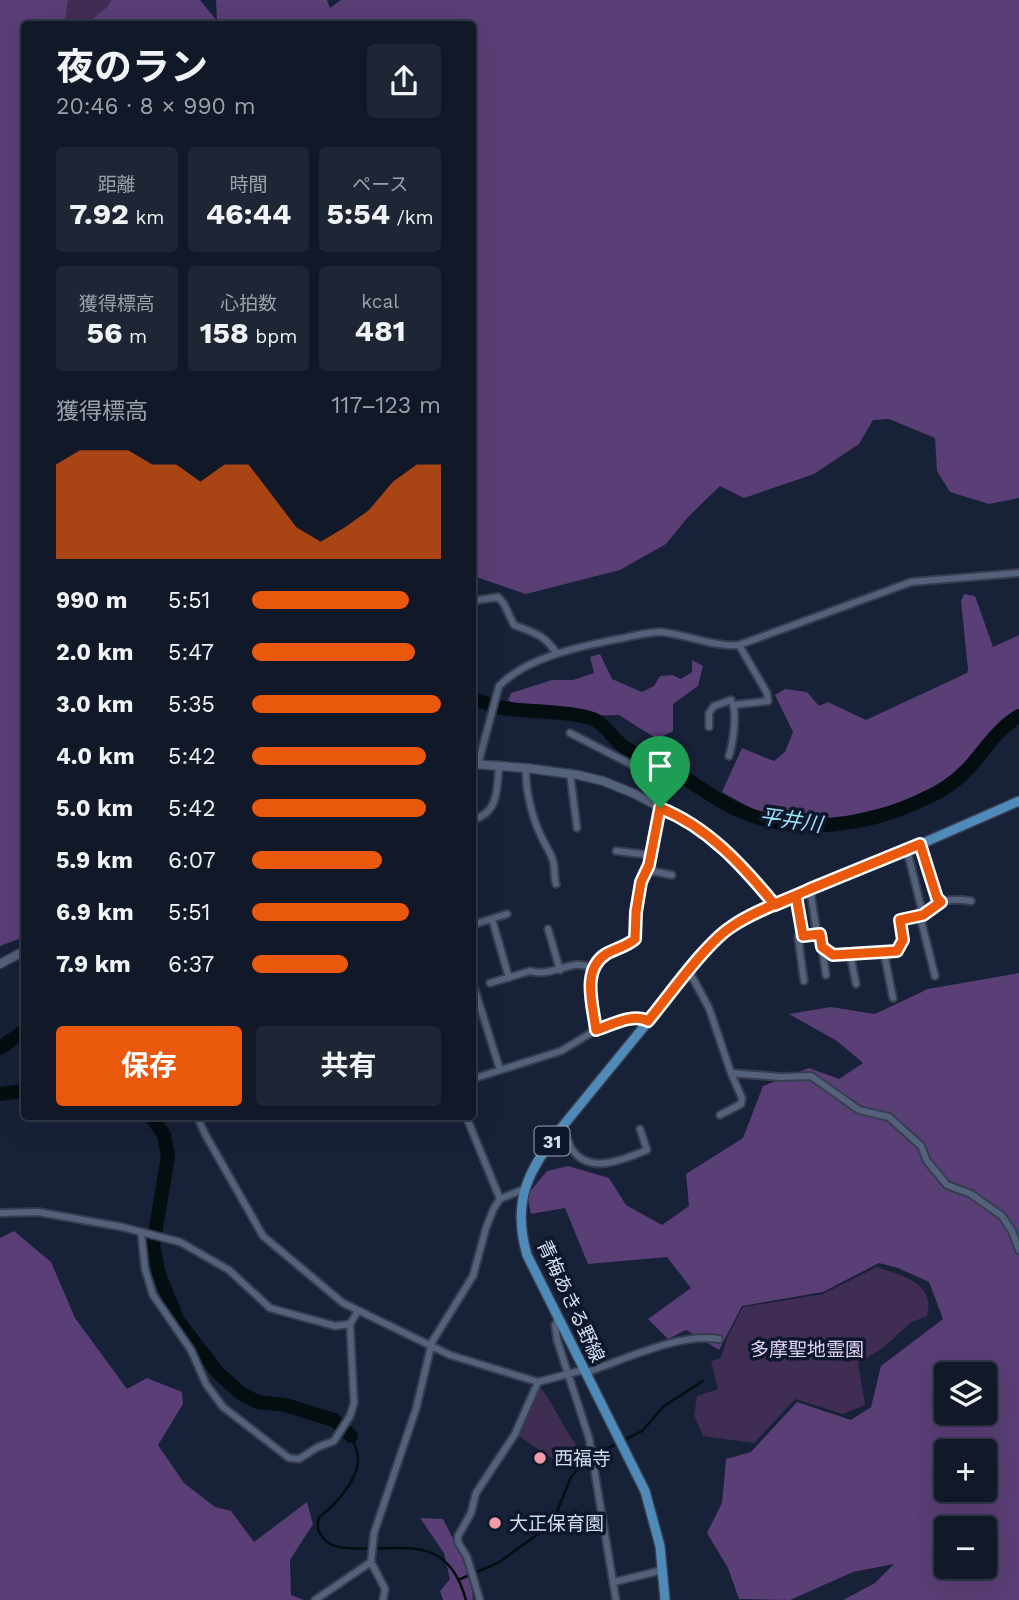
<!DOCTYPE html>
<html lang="ja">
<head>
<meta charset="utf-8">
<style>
	:root { --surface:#111929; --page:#1e2635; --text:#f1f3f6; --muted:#9ca0a8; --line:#303846; --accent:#ea580c }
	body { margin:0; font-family:"Work Sans","Noto Sans JP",sans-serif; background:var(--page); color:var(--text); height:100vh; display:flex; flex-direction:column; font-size:26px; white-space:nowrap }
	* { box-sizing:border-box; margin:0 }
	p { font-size:23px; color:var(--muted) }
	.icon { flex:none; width:38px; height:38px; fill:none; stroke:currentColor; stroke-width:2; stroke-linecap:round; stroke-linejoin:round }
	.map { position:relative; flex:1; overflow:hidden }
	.drawer { position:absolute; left:21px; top:21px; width:455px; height:1099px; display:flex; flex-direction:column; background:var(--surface); border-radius:7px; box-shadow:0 7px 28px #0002,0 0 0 2px var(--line) }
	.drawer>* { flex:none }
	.controls { position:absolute; left:934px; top:1362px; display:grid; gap:14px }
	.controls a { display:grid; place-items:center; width:63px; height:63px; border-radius:7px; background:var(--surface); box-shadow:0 7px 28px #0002,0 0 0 2px var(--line); font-size:35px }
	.pin { position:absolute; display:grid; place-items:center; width:60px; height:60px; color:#fff; margin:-72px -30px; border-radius:50% 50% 50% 0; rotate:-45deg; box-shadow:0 0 7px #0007 }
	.pin .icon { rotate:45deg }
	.round { display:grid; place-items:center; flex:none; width:74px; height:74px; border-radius:7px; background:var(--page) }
	.head { display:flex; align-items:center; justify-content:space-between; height:119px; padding:0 35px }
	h1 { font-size:38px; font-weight:700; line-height:52px }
	.figures { display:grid; grid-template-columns:repeat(3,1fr); gap:10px; height:119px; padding:7px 35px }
	.figures div { display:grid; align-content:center; border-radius:7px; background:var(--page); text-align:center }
	.figures b { font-size:30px; font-weight:700 }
	.figures small { font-size:19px; font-weight:400 }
	.figures p { font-size:19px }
	.chart { height:196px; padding:14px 35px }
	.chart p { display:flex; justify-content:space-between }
	.chart svg { width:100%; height:126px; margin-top:7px; fill:var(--accent); opacity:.7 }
	.primary-button { display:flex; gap:14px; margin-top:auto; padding:14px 35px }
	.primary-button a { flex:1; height:80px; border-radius:7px; background:var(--accent); color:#fff; font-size:28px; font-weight:700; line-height:80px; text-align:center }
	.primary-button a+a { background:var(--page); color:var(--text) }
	ul { padding:0 35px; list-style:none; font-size:23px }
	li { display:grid; grid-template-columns:112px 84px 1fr; align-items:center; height:52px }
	li i { height:18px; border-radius:9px; background:var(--accent) }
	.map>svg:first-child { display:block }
	.green { fill:#402d53 }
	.forest { fill:#5a3e76; fill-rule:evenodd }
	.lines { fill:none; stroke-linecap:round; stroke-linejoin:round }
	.stream { stroke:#040e11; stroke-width:2.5 }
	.river { stroke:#040e11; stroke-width:14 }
	.minor-casing { stroke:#353d4f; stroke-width:10 }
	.secondary-casing { stroke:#353d4f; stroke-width:11 }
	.primary-casing { stroke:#353d4f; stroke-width:12 }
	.minor { stroke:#54617a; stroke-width:6 }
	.secondary { stroke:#54617a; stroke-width:8 }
	.primary { stroke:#508ab9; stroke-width:9 }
	.route-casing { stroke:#fff; stroke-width:14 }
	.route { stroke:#ea580c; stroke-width:9 }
	.poi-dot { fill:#f39aa7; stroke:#0e182d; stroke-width:2.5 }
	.labels { text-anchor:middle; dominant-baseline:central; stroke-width:7; stroke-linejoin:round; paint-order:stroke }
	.shield { fill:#0e182d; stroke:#99a2b3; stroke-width:2 }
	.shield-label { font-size:18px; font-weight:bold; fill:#d5ddec }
	.street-label { font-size:19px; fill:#d5ddec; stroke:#0e182d }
	.park-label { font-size:19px; fill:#e1d1f4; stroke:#0e182d }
	.poi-label { font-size:19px; fill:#d5ddec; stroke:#0e182d; text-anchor:start }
	.water-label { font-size:21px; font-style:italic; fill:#9bdff6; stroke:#0e182d }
</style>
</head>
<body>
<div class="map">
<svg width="1019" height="1600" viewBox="0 0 1019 1600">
	<rect width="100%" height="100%" fill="#172137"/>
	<!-- green -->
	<path class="green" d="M68,0H111L107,7L86,24H65Z
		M877,1267C902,1276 936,1282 927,1316L910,1323L883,1348L858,1363L865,1405L843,1414L795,1399L754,1443L703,1436L694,1415L697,1396L718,1389L711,1361L721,1358L727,1338L743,1307L823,1294Z
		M540,1387C556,1407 564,1431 580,1450L569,1458L564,1466L517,1435Z"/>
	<!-- forest -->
	<path class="forest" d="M0,0H68L65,24H24V868L21,870L24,879V937L0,946Z
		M111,0H200L217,21L216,0H327L330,8L341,0H1019V498L989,504L950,492L937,471L935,438L889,419L873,420L859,444L814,474L744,498L720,486L688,517L666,544L620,570L526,594L473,576L472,24H86L107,7Z
		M964,594L975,596L993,647L1019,635V716L1003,726L951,775L916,800L826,821L762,814L722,792L742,748L774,761L785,752L793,732L775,695L785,689L807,692L819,706L828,702L866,720L967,673L968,669L961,601Z
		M600,654L612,679L642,692L654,686L660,676L672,675L681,679L692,672V660L703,666L698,686L673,704V731L657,739L619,715L586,716L513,703L508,700L511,693L552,680H573L594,673L590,657Z
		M1019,973V1600H843L875,1583L894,1564L853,1572L790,1600L739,1599L728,1568L707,1533L722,1503L726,1459L751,1452L797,1402L851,1420L871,1407L881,1366L943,1319L929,1282L898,1268L879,1263L823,1292L742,1306L719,1350L686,1330L668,1339L648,1319L691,1288L667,1257L588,1264L565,1208L531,1214L527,1195L547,1171L568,1166L609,1178L626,1205L662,1225L689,1206L686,1174L743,1138L763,1086L809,1068L839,1079L863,1063L837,1041L789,1014L831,1007L875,1014L928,989ZM947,1374H985V1412H947ZM947,1451H985V1489H947ZM947,1528H985V1566H947Z
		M14,1231L51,1262L75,1318L127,1389L147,1378L182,1392L183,1404L158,1445L184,1483L215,1507L231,1511L254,1542L307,1502L313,1524L290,1560L291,1595L304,1600H0V1238Z
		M420,1518L443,1519C456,1545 472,1571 473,1600H443L440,1591L450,1579L444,1553Z"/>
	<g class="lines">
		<!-- stream -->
		<path class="stream" d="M351,1436C355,1446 360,1455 357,1467C354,1481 341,1497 331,1507C327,1511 322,1514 319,1518C316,1526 319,1533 323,1538C328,1545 339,1548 347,1548C402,1552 447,1531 466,1600
			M458,1580L498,1563L552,1524L571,1477L583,1464L610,1447L642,1431L664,1406L703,1381"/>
		<!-- river -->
		<path class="river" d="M472,698C482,702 492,706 503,708C525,712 580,711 597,721C607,727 614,740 624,747C641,759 663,764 681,775C700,788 718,801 740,811C798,836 868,826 924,799C940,792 956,782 968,769C984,751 997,729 1019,716
			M0,1048L24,1031
			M0,1094L24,1091
			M151,1116L164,1135L168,1156L153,1246L159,1274L178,1321L219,1374L242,1394L258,1402L285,1405L334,1420L351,1436"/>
		<defs>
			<path id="minor" d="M472,601L498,597L504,604L514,625C534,633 544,634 557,654
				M734,705L768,701L767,693L739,645
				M709,727V713L714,706L731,700C738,711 733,743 729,756
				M570,733L646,772
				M478,764L499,686C528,656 583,646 623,638C635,636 647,632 660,632C686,634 712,647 739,645L911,582L1019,573
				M526,768C525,789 532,818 542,838C545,845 550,851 552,858C556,866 553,875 556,884
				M570,773L577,828
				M472,820C499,813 497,789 499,765
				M920,844L937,898L941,902
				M907,850L923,915
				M616,851L651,855
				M646,870L672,875
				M810,889L817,934
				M795,896L803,936
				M920,916L935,976
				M492,919L509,978
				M472,925L507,914
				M548,929L560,970
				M822,947L833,955L897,951L903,940L900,920C908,918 916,918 923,914C946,902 942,897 971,901
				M850,953L856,984
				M884,953L893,998
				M689,971L709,1008L731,1073L781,1077L811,1076L859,1110L889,1117L921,1146L927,1161L947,1185L971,1194L1002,1216L1012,1231L1019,1250
				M804,981L798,937L820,934L826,975
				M490,983L530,971C546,976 560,967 575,965C580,964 587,966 592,967
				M475,990L500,1070
				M596,1030C593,1005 581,970 606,954C616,948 626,947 635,939L636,912L641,882L649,865L660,808
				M472,1079L561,1051L596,1030L631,1018H641L648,1021
				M720,1115L741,1104L742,1098L731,1073
				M197,1116L205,1134L263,1236L343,1303L450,1355L538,1382L579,1371H590C628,1358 679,1333 719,1339
				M466,1116L500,1199
				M562,1127C565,1134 568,1141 571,1148C589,1176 624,1159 647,1150L640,1129
				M0,1213L38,1212L122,1227L180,1242L229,1270L270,1308L335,1326L350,1324
				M141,1232L145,1269L153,1295L191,1350L206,1384L223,1407L289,1458L299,1459L318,1447L334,1441L350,1416L354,1403L350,1324L358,1311
				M558,1319L555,1325L557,1340L589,1438L616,1600
				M614,1582L663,1570
				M315,1600L371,1562
				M383,1600L385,1589L371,1562L374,1533L416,1409L432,1342L473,1276L486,1228L494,1208L500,1199L524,1189
				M480,1600L467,1557L458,1542V1536L471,1513L476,1493L515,1434L538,1382"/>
			<path id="secondary" d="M472,764L526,768L578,775L603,781L635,794L703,830L721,846L775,905
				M0,964L24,951"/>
			<path id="primary" d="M665,1600L660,1546L645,1491L527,1255C511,1200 529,1169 562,1127L696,963L730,927L824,883L882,861L1019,801"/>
		</defs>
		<!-- minor casing -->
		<use href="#minor" class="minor-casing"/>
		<!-- secondary casing -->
		<use href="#secondary" class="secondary-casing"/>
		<!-- primary casing -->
		<use href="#primary" class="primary-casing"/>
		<!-- minor -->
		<use href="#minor" class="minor"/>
		<!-- secondary -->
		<use href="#secondary" class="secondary"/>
		<!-- primary -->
		<use href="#primary" class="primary"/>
	</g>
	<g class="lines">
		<defs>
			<path id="route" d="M660,808L649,865L641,882L636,912L635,939C626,947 616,948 606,954C581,970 593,1005 596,1030C612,1025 632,1013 648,1021C669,996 705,944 731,927C754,911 784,901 810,889L920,844L937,898L941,902L923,915L900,920L903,940L897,951L833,955L822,947L820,934L803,936L796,896L775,905C743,866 708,827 660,808"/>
		</defs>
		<!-- route casing -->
		<use href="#route" class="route-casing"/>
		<!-- route -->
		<use href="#route" class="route"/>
	</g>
	<!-- markers -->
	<g class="poi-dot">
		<circle cx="540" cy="1458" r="7"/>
		<circle cx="495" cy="1523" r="7"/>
	</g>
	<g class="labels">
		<!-- shield labels -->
		<rect class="shield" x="534.5" y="1126.5" width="35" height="29" rx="5"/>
		<g class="shield-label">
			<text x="552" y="1141">31</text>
		</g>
		<!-- street labels -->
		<g class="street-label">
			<text transform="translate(571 1301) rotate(65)">青梅あきる野線</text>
		</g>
		<!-- park labels -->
		<g class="park-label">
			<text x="807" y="1349">多摩聖地霊園</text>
		</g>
		<!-- poi labels -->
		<g class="poi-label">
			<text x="554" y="1458">西福寺</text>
			<text x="509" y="1523">大正保育園</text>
		</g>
		<!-- water labels -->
		<g class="water-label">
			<text transform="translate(791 820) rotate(8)">平井川</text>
		</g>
	</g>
</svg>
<div class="controls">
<a><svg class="icon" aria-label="layers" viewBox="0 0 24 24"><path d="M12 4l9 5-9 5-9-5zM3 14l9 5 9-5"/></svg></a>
<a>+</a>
<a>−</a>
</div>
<div class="pin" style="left:660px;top:808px;background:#1e9e55"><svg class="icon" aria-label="arrive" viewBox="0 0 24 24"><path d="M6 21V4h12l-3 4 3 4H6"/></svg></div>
<section class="drawer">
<div class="head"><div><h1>夜のラン</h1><p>20:46 · 8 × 990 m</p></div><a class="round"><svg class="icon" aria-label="share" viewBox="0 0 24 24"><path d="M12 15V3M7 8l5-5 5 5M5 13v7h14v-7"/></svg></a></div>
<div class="figures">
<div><p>距離</p><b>7.92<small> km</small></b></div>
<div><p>時間</p><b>46:44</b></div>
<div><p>ペース</p><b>5:54<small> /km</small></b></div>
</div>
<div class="figures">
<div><p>獲得標高</p><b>56<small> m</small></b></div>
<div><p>心拍数</p><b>158<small> bpm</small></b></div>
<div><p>kcal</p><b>481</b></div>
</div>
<div class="chart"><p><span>獲得標高</span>117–123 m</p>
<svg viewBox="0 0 160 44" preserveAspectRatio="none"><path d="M0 44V11L10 6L20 6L30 6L40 11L50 11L60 17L70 11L80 11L90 22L100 33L110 38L120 33L130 27L140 17L150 11L160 11V44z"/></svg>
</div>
<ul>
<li><b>990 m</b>5:51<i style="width:83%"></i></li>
<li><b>2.0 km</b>5:47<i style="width:86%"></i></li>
<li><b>3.0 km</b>5:35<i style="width:100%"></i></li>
<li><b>4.0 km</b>5:42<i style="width:92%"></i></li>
<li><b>5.0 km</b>5:42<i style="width:92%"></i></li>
<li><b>5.9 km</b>6:07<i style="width:69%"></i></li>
<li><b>6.9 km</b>5:51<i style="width:83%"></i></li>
<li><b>7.9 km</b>6:37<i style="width:51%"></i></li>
</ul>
<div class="primary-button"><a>保存</a><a>共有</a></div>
</section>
</div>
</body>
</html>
